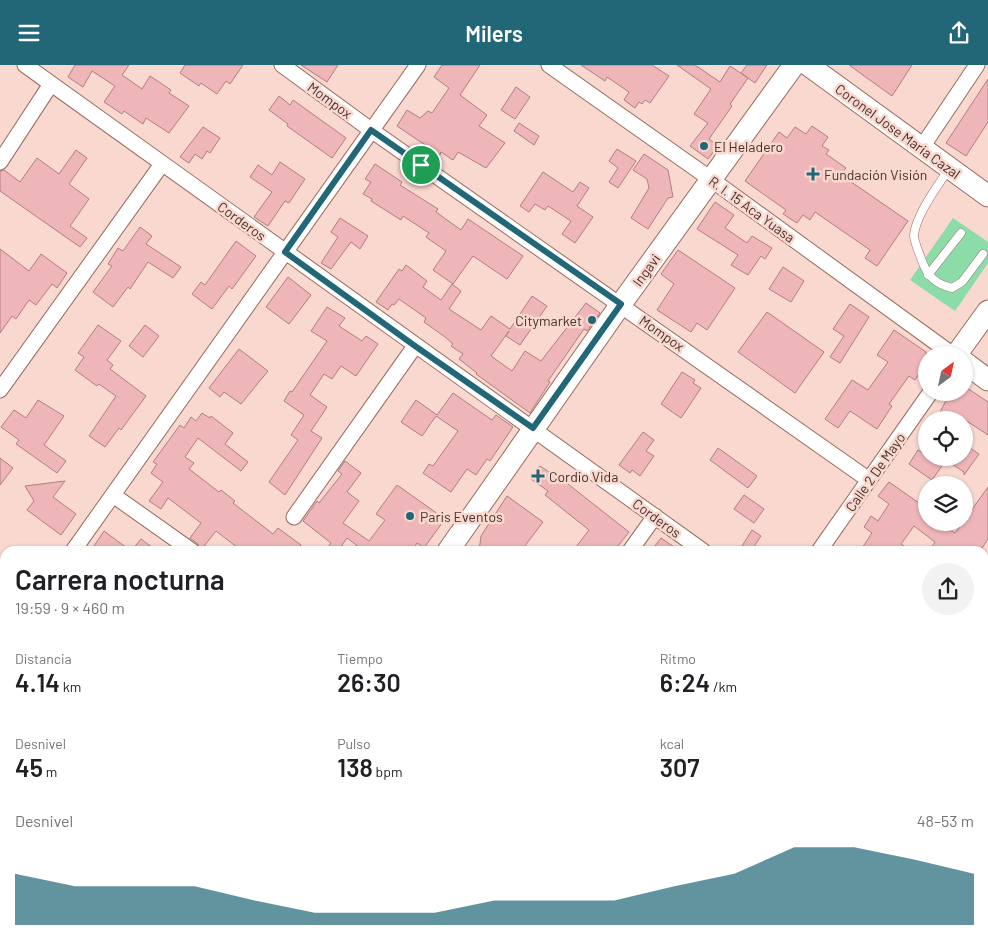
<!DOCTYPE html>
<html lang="es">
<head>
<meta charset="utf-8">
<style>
	:root { --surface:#fff; --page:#f2f2f2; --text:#202124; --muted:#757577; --accent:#216777 }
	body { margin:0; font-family:Barlow,sans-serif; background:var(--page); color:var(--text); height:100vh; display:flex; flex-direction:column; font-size:19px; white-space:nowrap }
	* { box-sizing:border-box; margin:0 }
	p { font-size:16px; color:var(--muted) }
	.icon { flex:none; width:28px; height:28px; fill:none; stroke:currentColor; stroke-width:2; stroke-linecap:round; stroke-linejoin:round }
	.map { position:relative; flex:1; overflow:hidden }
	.drawer { position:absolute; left:0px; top:481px; width:989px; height:406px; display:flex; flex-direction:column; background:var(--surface); border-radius:15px 15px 0 0; box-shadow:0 1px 4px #0004 }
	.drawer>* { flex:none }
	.needle { width:32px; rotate:33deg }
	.fabs { position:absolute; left:918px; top:281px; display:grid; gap:10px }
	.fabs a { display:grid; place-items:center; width:55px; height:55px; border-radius:50%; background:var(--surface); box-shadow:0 1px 4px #0004; font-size:25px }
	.pin { position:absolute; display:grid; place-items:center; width:42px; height:42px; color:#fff; margin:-21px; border:2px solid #fff; border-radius:50%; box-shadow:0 1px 5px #0007 }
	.round { display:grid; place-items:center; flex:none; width:52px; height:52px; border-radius:26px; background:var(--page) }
	.summary { display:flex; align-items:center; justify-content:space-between; height:85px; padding:0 15px }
	h1 { font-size:28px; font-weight:600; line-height:38px }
	.metrics { display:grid; grid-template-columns:repeat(3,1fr); gap:8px; height:85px; padding:5px 15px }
	.metrics div { display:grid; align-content:center }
	.metrics b { font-size:25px; font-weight:600 }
	.metrics small { font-size:14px; font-weight:400 }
	.metrics p { font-size:14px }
	.chart { height:140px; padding:10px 15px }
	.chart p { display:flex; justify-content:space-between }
	.chart svg { width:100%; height:90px; margin-top:5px; fill:var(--accent); opacity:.7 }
	header { display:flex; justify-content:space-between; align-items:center; height:65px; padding:0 15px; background:var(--accent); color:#fff; font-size:22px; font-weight:600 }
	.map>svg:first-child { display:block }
	.green { fill:#8bdca8 }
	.building { fill:#efb6b9; stroke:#b27d81 }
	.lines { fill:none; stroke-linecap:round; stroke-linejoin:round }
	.lane-casing { stroke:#9b6b5e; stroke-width:9 }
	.street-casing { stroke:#9b6b5e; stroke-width:17 }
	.secondary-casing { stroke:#9b6b5e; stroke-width:23 }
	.lane { stroke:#fff; stroke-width:8 }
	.street { stroke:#fff; stroke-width:15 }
	.secondary { stroke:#fff; stroke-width:21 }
	.route-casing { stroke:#fff; stroke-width:10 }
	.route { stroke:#216777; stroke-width:6 }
	.poi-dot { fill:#216777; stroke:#f9d8cf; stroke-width:2 }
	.labels { text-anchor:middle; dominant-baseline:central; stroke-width:5; stroke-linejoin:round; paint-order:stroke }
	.street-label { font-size:14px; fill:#46312b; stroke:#f9d8cf }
	.poi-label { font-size:14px; fill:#46312b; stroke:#f9d8cf; text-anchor:start }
</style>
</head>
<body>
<header><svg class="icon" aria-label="menu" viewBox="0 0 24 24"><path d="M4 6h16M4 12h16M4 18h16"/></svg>Milers<svg class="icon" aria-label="share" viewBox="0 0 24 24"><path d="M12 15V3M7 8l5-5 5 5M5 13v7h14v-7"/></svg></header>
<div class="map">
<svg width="988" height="887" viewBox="0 0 988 887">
	<rect width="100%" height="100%" fill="#f9d8cf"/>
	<!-- green -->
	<path class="green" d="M953,153L988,177V198L955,246L910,215Z"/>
	<!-- building -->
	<path class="building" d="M75,0H129L122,10L142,24L150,11L171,25L169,28L189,41L169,68L146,53L143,59L124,46L122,49L104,37L115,21L92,6L83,22L68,12Z
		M185,0H243L230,19L226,16L217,29L201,18L199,21L180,8Z
		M301,0H338L327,17Z
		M442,0H480L460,30L487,50L479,61L505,78L486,103L458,87L453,95L441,87L440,90L397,61L407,45L420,53L428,46L432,48L449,23L434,12Z
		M581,0H652L669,11L650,38L645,35L642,39L639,37L635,43L624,35L629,27L607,12L605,16Z
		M677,0H695L720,17L730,1L748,13L730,39L732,41L709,74L718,81L708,94L690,81L708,58L694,49L711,24Z
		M747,0H767L755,18L741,8Z
		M849,0H912L892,31Z
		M988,14V57L966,91L946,78Z
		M516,22L530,32L515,54L501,45Z
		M279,31L290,40L293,35L346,73L332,93L287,61L288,59L269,45Z
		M519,58L539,71L534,80L514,66Z
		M812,61L828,72L822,81L829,85L826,89L846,103L841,110L908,156L877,201L865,193L870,185L815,147L810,155L803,150L797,158L783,149L786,145L745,116L779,67L787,73L795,62L806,69Z
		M203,62L220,73L210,88L207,86L202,94L195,89L189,98L180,92Z
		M617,84L636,96L618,123L609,117L618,103L609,96Z
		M76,85L87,93L69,119L89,134L70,161L87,173L80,182L0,126V106L4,105L20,117L37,93L59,109Z
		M644,89L668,105L673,132L668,133L648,164L631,153L649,123L647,114L633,105Z
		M280,97L305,114L289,138L285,136L268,161L254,152L272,127L250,112L258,100L272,110Z
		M375,99L402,117L400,120L438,144L436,147L461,165L468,154L523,191L507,214L473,191L453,219L433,205L446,186L426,172L429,168L403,151L401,155L371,136L372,134L363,129L371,117L365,114Z
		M543,107L573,127L580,117L589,123L577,141L593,152L575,178L562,169L571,156L548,141L545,145L535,139L529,147L520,141Z
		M715,137L734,150L725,163L747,178L752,171L772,183L765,194L761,191L748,210L731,200L738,190L697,164Z
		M340,153L368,171L360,184L351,177L331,204L321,198L338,172L331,167Z
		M140,162L152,171L146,179L181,202L173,213L148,197L130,224L128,222L113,242L93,227L112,201L108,199L118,183L123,186Z
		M236,176L256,191L232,224L229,221L212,244L192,229L201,217L205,220Z
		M0,184L29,206L41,189L67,208L57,223L52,219L36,240L29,235L16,254L12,251L0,268Z
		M678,185L735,223L707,265L697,258L691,267L657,245L674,219L661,209Z
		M406,200L427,216L423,222L441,235L452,219L461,226L449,244L481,265L491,251L510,264L532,231L547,241L520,280L506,271L509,266L491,291L512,306L525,286L541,296L586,238L600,248L587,266L584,264L548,316L550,317L530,348L476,309L477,308L459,294L463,289L451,281L453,279L445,272L424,257L426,253L399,234L394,240L392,239L388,245L376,237L399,204L402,206Z
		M783,202L804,216L791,237L769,224Z
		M288,212L311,230L289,259L266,242Z
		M850,239L869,252L840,298L830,292L844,271L833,264Z
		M327,242L345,253L339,261L362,276L366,271L378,279L356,311L341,301L332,314L324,309L310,330L327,342L311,366L322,373L285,430L269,417L298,375L291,370L304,350L284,336L290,326L292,327L327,276L311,266Z
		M767,247L824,287L795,328L738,287Z
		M98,260L121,276L107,295L113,300L110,304L146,331L121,365L119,363L105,382L89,371L116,331L99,319L97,321L75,305L84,292L78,288Z
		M145,260L159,271L143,292L129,281Z
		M894,265L926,287V298L915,315L909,311L889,339L892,341L877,364L850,346L838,363L825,354L852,315L868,325L888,297L877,290Z
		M239,284L268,306L241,339L224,327L220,332L209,323Z
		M682,307L695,315L693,318L701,323L681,353L661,339Z
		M964,321L988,337V370L956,349L952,355L940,347L950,328H964Z
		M453,328L492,355L496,350L513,362L490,396L487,394L476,410L467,404L451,427L423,408L429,399L433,401L458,366L436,351L422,371L401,357L416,335L437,350Z
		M38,335L64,351L44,380L66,396L57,408L16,379L19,375L1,362L14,345L26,353Z
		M202,348L210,353L211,351L233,368L225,379L248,397L241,406L198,373L185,392L194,398L189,404L219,427L221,425L235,436L233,438L273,469L278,463L301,480L297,486H242L216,466L201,485L198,479L190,473L201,458L168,433L161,444L149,436L163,417L151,408L157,399L153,397L180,360L184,363L191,352L196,356Z
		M643,367L654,375L646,386L654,391L640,411L632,405L630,408L619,400Z
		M964,379L979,389L964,410V407L946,395L932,415L909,399L918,385L926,390V392H964Z
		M718,383L757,411L748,423L710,395Z
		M0,393L13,403L0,420Z
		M345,396L361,408L347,427L359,436L343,458L369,476L385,455L376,449L397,420L445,454L424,483L417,478L412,486H362L363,485L347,473L338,486H325L331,478L303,456L317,436L319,438L342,409L338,406Z
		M540,401L558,413L559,412L629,467L614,486H573L589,465L545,430L548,426L531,414Z
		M65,416L53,432L76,449L61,470L27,445L34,436L25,421Z
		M889,417L926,443V458H939L955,468L988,422V474L980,486H929L935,477L914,461L901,479L911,486H860L872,468L864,462L871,451L878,456L889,439L878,431Z
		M744,430L764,444L754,458L734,444Z
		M507,431L543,457L521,486H479L481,471Z
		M752,465L761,471L751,486H739Z
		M104,466L131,486H101L94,481Z
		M661,473L680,486H651Z
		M141,474L157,486H131Z"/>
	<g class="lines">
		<defs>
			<path id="lane" d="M948,105C937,122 916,150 914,170C914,178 920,189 922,196C928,212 936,219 952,223L962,217L983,189
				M928,210L961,168"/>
			<path id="street" d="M25,0L703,486
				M282,0L371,65L869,415
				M549,0L712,115L953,290
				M922,82L977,0
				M0,97L51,19
				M0,325L162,99
				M113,430L192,486
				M294,452L415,281
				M73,486L418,0
				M630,486L655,451
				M819,486L930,328
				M984,517L988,511
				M0,541L5,545
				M0,590L5,583
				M984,687L988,690
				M0,729L5,732
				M984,772L988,766
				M221,882L227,887
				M473,882L480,887
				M745,882L752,887
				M532,887L535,882
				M902,887L906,882"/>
			<path id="secondary" d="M808,0L988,131
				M956,290L988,246
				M964,297L988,315
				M448,486L621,239L794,0
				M161,887L164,882"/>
		</defs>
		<!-- lane casing -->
		<use href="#lane" class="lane-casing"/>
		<!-- street casing -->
		<use href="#street" class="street-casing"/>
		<!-- secondary casing -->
		<use href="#secondary" class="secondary-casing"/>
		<!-- lane -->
		<use href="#lane" class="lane"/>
		<!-- street -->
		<use href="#street" class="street"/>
		<!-- secondary -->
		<use href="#secondary" class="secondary"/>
	</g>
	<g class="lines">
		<defs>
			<path id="route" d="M371,65L621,239L533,363L415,281L285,187Z"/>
		</defs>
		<!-- route casing -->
		<use href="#route" class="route-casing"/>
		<!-- route -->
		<use href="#route" class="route"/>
	</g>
	<!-- markers -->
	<g class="poi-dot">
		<circle cx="704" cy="81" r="5"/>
		<path d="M810.5 101.5h5v5h5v5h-5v5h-5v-5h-5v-5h5z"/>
		<circle cx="592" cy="255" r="5"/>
		<path d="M535.5 403.5h5v5h5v5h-5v5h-5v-5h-5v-5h5z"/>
		<circle cx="410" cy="451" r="5"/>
	</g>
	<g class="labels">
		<!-- street labels -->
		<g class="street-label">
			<text transform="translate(330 35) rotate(36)">Mompox</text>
			<text transform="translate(898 66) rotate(36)">Coronel Jose Maria Cazal</text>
			<text transform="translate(752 144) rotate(36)">R. I. 15 Aca Yuasa</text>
			<text transform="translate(242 156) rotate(36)">Corderos</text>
			<text transform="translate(646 205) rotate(-54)">Ingavi</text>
			<text transform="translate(662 268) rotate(35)">Mompox</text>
			<text transform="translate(875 407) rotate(-55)">Calle 2 De Mayo</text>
			<text transform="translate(657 453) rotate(36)">Corderos</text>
		</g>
		<!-- poi labels -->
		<g class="poi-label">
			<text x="714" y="81">El Heladero</text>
			<text x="824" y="109">Fundación Visión</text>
			<text x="582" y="255" text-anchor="end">Citymarket</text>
			<text x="549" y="411">Cordio Vida</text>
			<text x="420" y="451">Paris Eventos</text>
		</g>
	</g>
</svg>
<div class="fabs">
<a><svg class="needle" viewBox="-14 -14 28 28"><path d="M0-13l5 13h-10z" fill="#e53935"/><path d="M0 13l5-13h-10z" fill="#757577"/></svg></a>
<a><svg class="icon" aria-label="locate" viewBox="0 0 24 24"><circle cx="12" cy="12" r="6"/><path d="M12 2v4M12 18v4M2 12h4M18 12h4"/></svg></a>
<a><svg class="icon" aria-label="layers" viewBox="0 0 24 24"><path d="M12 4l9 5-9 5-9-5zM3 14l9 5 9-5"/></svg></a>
</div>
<div class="pin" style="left:421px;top:100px;background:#1e9e55"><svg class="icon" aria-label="arrive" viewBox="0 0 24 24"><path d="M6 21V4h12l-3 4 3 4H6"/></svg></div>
<section class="drawer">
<div class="summary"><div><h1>Carrera nocturna</h1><p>19:59 · 9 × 460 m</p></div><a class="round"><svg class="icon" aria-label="share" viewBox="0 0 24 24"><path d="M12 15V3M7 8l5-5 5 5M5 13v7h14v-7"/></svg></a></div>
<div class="metrics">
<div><p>Distancia</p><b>4.14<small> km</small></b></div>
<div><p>Tiempo</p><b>26:30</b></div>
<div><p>Ritmo</p><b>6:24<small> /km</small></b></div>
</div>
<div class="metrics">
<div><p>Desnivel</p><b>45<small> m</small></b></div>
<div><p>Pulso</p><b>138<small> bpm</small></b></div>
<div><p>kcal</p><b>307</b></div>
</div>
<div class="chart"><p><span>Desnivel</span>48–53 m</p>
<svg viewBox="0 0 160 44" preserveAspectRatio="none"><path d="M0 44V19L10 25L20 25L30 25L40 32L50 38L60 38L70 38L80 32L90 32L100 32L110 25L120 19L130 6L140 6L150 12L160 19V44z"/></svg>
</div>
</section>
</div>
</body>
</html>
